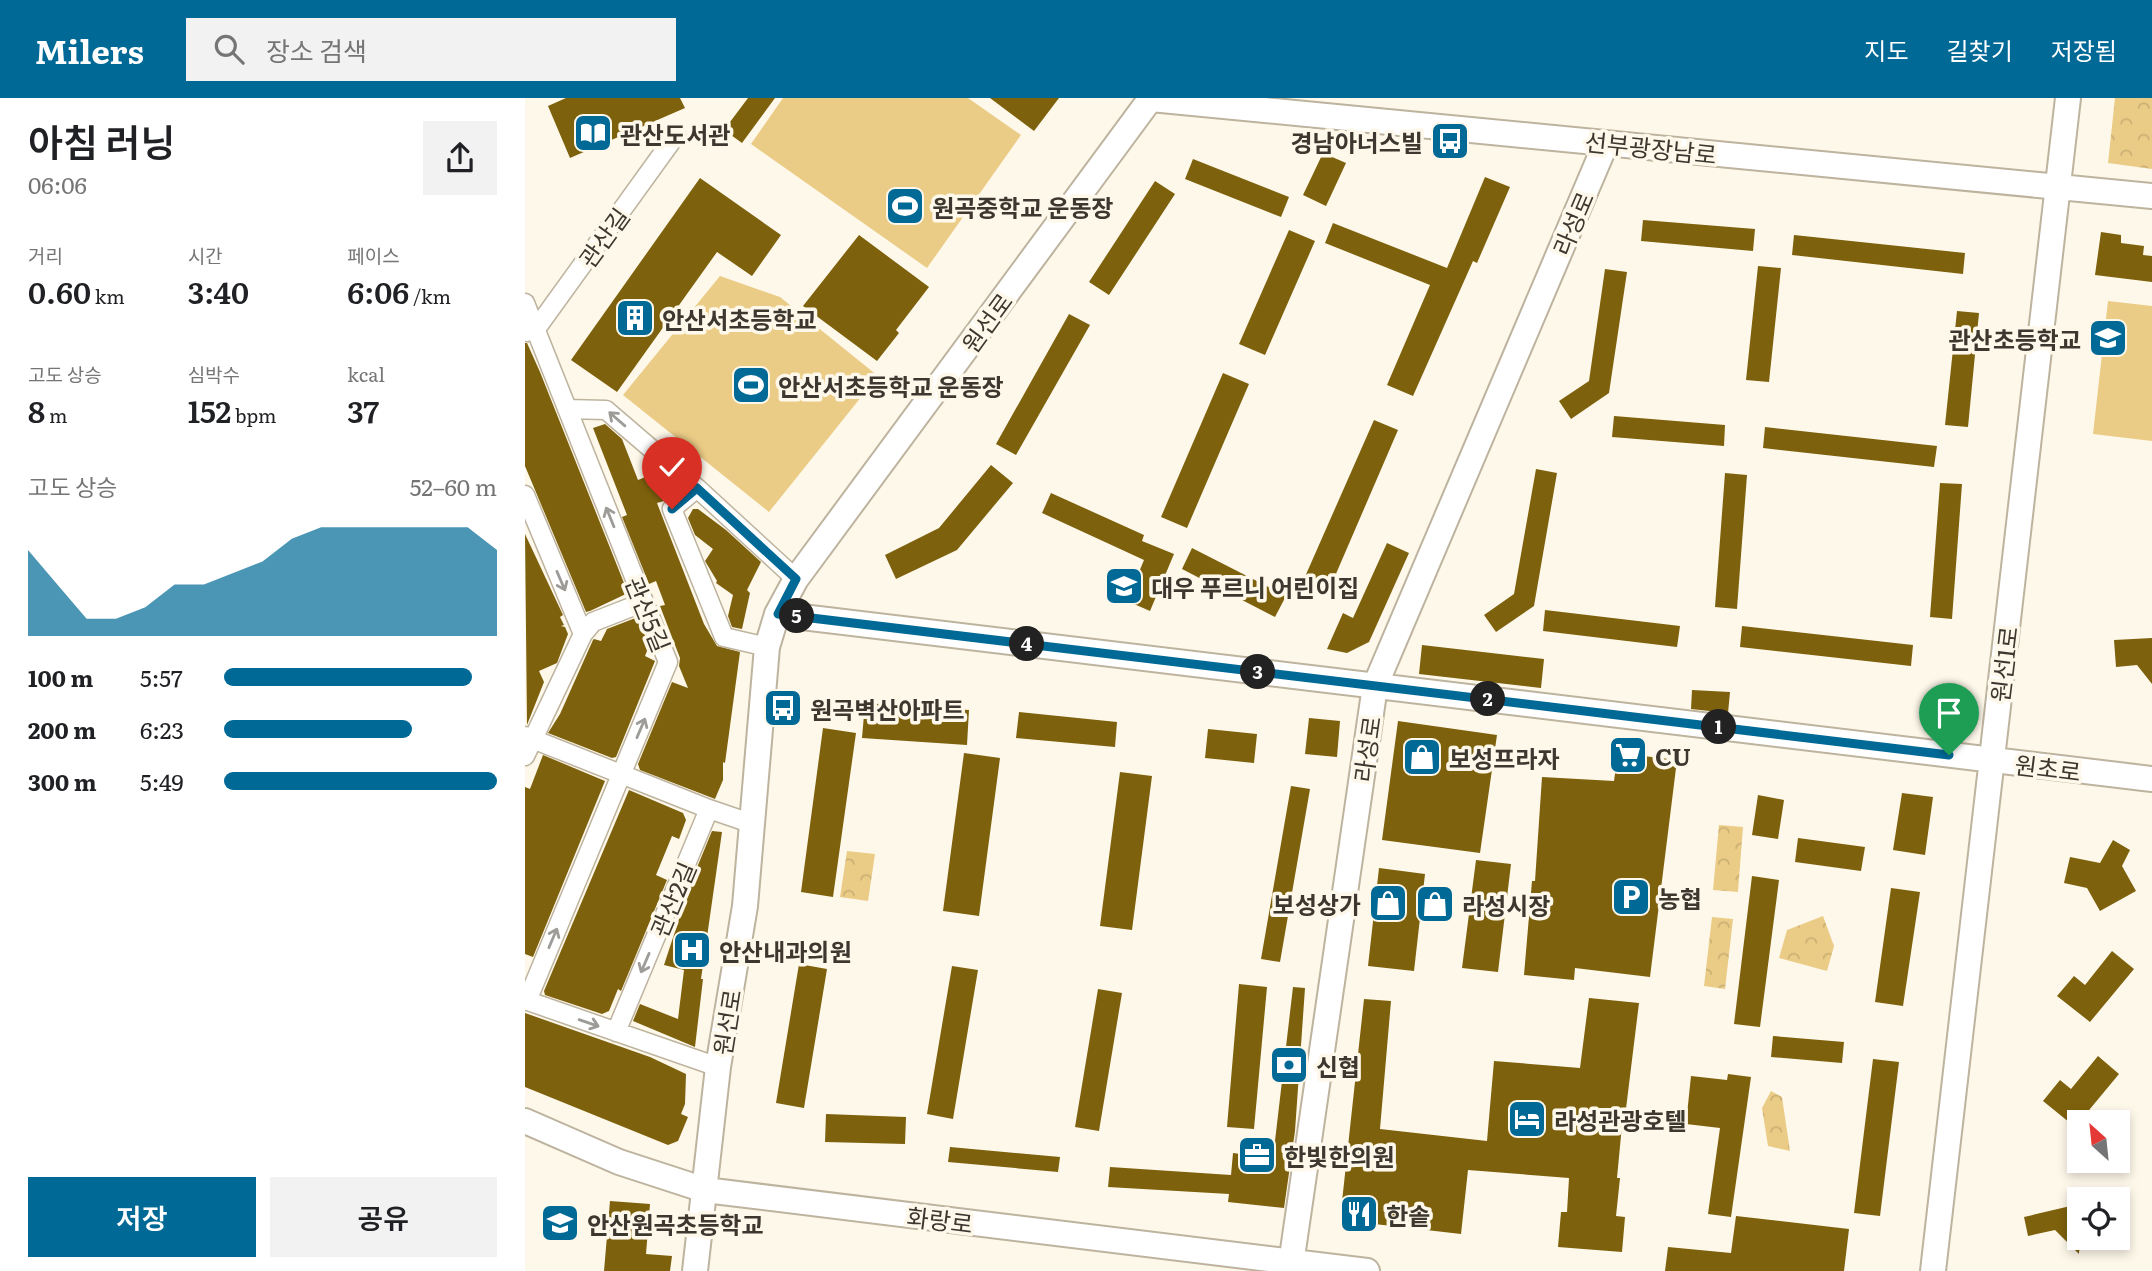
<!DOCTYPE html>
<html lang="ko">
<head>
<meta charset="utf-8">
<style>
	:root { --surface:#fff; --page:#f2f2f2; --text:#202124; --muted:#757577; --accent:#006996 }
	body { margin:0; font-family:Literata,"Noto Sans KR",serif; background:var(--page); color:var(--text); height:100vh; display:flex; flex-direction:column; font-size:26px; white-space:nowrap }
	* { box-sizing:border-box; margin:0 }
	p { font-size:23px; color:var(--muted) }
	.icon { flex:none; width:38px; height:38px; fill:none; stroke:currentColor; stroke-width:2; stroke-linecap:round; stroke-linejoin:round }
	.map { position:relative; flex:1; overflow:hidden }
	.details { display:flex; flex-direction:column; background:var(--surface); width:525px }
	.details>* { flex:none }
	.needle { width:46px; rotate:333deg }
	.controls { position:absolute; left:1542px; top:1012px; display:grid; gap:14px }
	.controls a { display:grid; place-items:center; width:63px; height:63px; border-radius:0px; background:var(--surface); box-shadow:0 4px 10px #0003; font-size:35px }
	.pin { position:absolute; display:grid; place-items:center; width:60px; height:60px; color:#fff; margin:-72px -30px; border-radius:50% 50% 50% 0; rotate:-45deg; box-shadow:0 0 7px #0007 }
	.pin .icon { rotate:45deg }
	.km { position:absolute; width:35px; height:35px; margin:-18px; border-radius:50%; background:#222; color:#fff; font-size:19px; line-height:35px; text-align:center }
	.round { display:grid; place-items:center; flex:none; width:74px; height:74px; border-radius:0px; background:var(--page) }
	.overview { display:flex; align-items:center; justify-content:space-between; height:119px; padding:0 28px }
	h1 { font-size:38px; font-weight:600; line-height:52px }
	.metrics { display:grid; grid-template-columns:repeat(3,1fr); gap:10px; height:119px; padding:7px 28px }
	.metrics div { display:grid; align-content:center }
	.metrics b { font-size:30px; font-weight:600 }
	.metrics small { font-size:19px; font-weight:400 }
	.metrics p { font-size:19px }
	.chart { height:196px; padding:14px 28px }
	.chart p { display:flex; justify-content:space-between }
	.chart svg { width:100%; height:126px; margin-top:7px; fill:var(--accent); opacity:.7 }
	.primary-button { display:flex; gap:14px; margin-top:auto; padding:14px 28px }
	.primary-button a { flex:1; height:80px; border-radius:0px; background:var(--accent); color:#fff; font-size:28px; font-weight:600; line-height:80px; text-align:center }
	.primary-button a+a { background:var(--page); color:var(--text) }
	ul { padding:0 28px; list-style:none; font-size:23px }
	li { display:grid; grid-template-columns:112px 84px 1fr; align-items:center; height:52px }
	li i { height:18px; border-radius:9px; background:var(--accent) }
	header { display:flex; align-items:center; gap:42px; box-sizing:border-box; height:98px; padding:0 35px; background:var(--accent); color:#fff }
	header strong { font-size:33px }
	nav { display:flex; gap:38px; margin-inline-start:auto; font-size:24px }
	.search { width:490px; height:63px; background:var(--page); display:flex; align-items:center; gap:18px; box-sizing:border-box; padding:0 24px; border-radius:0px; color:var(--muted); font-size:26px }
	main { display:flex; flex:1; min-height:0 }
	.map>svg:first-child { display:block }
	.forest { fill:url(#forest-crowns) }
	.pitch { fill:#ebcc86 }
	.building { fill:#7e610c }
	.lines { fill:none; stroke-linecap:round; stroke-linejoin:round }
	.street-casing { stroke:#bdb39e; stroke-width:21 }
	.secondary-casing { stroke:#bdb39e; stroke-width:28 }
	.street { stroke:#fff; stroke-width:18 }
	.secondary { stroke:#fff; stroke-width:24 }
	.oneway { stroke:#9e9c98 }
	.route-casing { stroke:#fff; stroke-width:14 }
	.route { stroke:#006996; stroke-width:9 }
	.labels { text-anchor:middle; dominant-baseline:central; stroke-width:7; stroke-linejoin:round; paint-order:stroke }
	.poi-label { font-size:24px; font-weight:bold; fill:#3c3830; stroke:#fef8ea; text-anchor:start }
	.street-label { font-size:24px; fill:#3c3830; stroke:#fef8ea }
</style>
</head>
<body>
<header>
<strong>Milers</strong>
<div class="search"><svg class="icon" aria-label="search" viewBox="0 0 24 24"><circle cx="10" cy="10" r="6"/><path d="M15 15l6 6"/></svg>장소 검색</div>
<nav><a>지도</a><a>길찾기</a><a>저장됨</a></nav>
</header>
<main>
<section class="details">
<div class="overview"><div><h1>아침 러닝</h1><p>06:06</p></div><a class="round"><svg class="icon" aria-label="share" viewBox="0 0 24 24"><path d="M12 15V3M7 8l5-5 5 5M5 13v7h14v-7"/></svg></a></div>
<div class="metrics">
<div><p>거리</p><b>0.60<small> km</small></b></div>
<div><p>시간</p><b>3:40</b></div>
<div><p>페이스</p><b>6:06<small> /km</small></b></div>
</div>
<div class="metrics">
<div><p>고도 상승</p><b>8<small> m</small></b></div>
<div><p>심박수</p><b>152<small> bpm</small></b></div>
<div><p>kcal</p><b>37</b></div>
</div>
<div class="chart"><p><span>고도 상승</span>52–60 m</p>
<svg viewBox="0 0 160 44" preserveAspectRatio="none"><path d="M0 44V14L10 26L20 38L30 38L40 34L50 26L60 26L70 22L80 18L90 10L100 6L110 6L120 6L130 6L140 6L150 6L160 14V44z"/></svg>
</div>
<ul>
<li><b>100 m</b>5:57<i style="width:91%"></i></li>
<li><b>200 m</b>6:23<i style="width:69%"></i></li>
<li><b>300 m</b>5:49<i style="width:100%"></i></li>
</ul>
<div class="primary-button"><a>저장</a><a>공유</a></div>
</section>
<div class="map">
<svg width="1627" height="1173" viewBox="0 0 1627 1173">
	<defs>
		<pattern id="forest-crowns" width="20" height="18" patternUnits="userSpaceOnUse" patternTransform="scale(1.75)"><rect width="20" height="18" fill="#ebcc86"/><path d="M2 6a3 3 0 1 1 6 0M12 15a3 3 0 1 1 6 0" fill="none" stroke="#cab074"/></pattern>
	</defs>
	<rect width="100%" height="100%" fill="#fef8ea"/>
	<!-- forest -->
	<path class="forest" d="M1590,0H1627V71L1583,65Z
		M1194,727L1218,729L1213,794L1188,792Z
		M322,753L350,756L343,803L315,799Z
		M1298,818L1309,848L1302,873L1254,860L1262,832Z
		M1187,819L1208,821L1200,891L1179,888Z
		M1246,993L1257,999L1265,1053L1243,1048L1237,1010Z"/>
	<!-- pitch -->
	<path class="pitch" d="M258,0H443L496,37L402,170L226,46Z
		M195,178L255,199L353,278L244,414L98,297Z
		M1583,203L1627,208V343L1568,336Z"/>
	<!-- building -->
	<path class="building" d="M41,0H155L160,10L45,60L23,8Z
		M223,0H250L217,45L199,32Z
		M465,0H534L509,33Z
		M798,55L821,65L801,108L778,97Z
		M668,61L764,99L756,119L660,81Z
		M960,79L985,89L952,165L948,163L888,298L862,287L905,187L800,145L808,125L922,170Z
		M175,80L256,137L227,178L192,154L92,294L46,262Z
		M630,83L650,96L584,197L564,184Z
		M1118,122L1230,131L1228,153L1116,143Z
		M764,132L790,143L740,257L714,246Z
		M1576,134L1596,137V145L1619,148L1618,157L1627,158V184L1570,177Z
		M334,137L404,189L371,232L374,235L352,263L278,208Z
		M1269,137L1440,155L1438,176L1267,157Z
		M1233,168L1256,170L1244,284L1221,282Z
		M1080,171L1102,174L1084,295L1046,321L1034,303L1064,283Z
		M1432,213L1454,215L1443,329L1420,327Z
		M544,216L565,227L491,357L471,346Z
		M0,245H2L15,274L103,495L65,513L61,514L0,368Z
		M698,275L724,286L662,430L636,419Z
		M1089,318L1200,327L1199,348L1087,339Z
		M849,322L873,332L804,492L779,481Z
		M80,326L97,341L113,382L135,373L138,380L140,379L145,396L140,398L139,403L132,405L179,526L192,548L215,554L200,665L198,664V682L190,701L115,672L113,666L147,584L163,590L154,568L155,560L135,508L140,507L131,483L124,486L97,419L102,417L68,330Z
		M1240,329L1412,348L1409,369L1238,350Z
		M466,367L488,385L432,452L371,481L360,457L414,430Z
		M1011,371L1032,375L1009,508L971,534L959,517L989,496Z
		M1200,375L1222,377L1212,511L1190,509Z
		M1415,385L1437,386L1427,521L1405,519Z
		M526,395L619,437L617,443L649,456L625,513L602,503L619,462L517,415Z
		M168,411H173L201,432L236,464L222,492L225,495L217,531L207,529L203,518L208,497L191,485L192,483L180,463L188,451L170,437L163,420Z
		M0,436L38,517L35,519L39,527L36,528L40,529L43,536L32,565L14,573L19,584L2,627Z
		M862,445L884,455L844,544L822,555L802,551L818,515L828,520Z
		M667,450L761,498L750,519L657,471Z
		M1020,512L1155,528L1152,549L1018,533Z
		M113,519L124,548L120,558L130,563L91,659L87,660L23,635L35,616L68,542L69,541L76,543L82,531Z
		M1217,528L1388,547L1386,568L1215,549Z
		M1627,540V586L1612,567L1591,569L1589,542Z
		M897,547L1019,561L1016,590L894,576Z
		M1167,592L1205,594L1203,615L1166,611Z
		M340,605L444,612L442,647L337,640Z
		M494,614L592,624L590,649L491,640Z
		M784,620L815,623L812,659L780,656Z
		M873,623L972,637L955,755L857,742Z
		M298,630L331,635L308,799L276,794Z
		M683,631L732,636L729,665L680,660Z
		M439,655L475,660L454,818L418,813Z
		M1093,655L1152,662L1125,879L1050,870L1049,882L999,877L1007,783H1010L1017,679L1089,683Z
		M18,657L80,683L8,859L0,856V689L5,691Z
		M595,674L627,678L607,832L575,828Z
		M766,688L785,691L755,864L736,861Z
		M104,692L158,715L161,722L154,741L147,738L131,777L142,782L96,893L93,891L84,913L77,916L20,897L19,893Z
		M1377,695L1408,699L1400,757L1368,752Z
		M1233,697L1259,702L1253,741L1227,737Z
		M187,733L197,734L176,881H178L170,949L108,923L115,906L153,921L159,872L139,867L157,812L155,811Z
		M1273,740L1340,749L1336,773L1270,764Z
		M1588,742L1605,752L1597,768L1611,793L1575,813L1562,790L1539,785L1545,759L1575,765Z
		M951,762L986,766L973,874L937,870Z
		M854,770L900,776L889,873L843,868Z
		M1227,778L1254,782L1235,929L1209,926Z
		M1366,790L1395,794L1378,908L1350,904Z
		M1587,853L1609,871L1565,924L1532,898L1549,878L1560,887Z
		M274,866L302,871L279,1010L251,1005Z
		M427,868L453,872L428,1021L402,1016Z
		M714,886L742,889L729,1031L702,1029Z
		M768,889L780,890L770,1033L759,1110L703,1104L704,1096L583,1089L585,1069L706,1077L708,1055L748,1060Z
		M573,891L597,895L574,1033L550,1029Z
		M1064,900L1114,905L1099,1027H1097L1092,1080H1095L1091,1118L1100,1119L1097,1154L1033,1149L1036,1114H1042L1044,1080L943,1072L936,1136L815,1122L839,901L866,903L855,1031L962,1043L969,963L1055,970Z
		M0,915L125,959L161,976L160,1006L156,1016L163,1019L153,1043L143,1047L0,989Z
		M1248,938L1319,944L1317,965L1246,959Z
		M1573,958L1594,976L1550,1029L1518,1003L1535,982L1546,991Z
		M1348,961L1374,964L1355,1118L1329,1115Z
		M1203,976L1226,979L1206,1119L1183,1116L1195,1030L1161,1026L1166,978L1202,982Z
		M301,1016L381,1019L380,1046L300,1044Z
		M425,1049L535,1059L533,1074L423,1064Z
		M85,1103L125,1106L121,1156L147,1158L145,1173H79Z
		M1554,1106V1139H1567L1554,1153V1156L1530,1132L1503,1138L1499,1119Z
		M1211,1118L1324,1131L1319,1173H1140L1143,1149L1206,1155Z"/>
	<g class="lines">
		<defs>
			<path id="street" d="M0,205L143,564L2,903
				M2,234L11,231L151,37
				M42,311L81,312L172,390L271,481
				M172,390L147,411L199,539L242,549
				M0,397L58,536L0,658
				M58,536L68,524L119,504
				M0,638L184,711L228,726
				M0,902L193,969
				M91,934L184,711"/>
			<path id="secondary" d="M626,1L1627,98
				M252,516L1627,681
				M0,1023L94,1064L180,1092L842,1173
				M170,1173L193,969L220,808L242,549L252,516L271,481L626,0
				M765,1173L850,588L1081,45
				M1408,1173L1543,0"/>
		</defs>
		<!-- street casing -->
		<use href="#street" class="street-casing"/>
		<!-- secondary casing -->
		<use href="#secondary" class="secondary-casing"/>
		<!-- street -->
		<use href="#street" class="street"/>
		<!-- secondary -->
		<use href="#secondary" class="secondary"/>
	</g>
	<!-- one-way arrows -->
	<defs><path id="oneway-shaft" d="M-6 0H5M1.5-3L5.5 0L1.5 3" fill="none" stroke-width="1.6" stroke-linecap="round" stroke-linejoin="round" transform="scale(1.75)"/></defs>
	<g class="oneway">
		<use href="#oneway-shaft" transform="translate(92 321) rotate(-139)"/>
		<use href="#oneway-shaft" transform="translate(85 419) rotate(-112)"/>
		<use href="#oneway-shaft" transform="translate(36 483) rotate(67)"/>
		<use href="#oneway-shaft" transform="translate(116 630) rotate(-67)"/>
		<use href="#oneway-shaft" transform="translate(28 840) rotate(-67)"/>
		<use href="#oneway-shaft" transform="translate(120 865) rotate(113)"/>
		<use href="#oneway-shaft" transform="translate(64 925) rotate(19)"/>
	</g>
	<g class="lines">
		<defs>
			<path id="route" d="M147,411L172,390L271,481L253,516L1424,657"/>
		</defs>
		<!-- route casing -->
		<use href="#route" class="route-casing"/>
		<!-- route -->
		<use href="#route" class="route"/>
	</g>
	<!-- icons -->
	<defs>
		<symbol id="library-square" viewBox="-11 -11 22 22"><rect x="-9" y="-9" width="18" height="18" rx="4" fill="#006996" stroke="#fef8ea"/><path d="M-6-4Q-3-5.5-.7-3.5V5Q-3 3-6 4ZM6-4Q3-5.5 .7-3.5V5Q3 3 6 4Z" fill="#fff"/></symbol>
		<symbol id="bus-square" viewBox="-11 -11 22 22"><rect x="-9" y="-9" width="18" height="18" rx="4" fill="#006996" stroke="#fef8ea"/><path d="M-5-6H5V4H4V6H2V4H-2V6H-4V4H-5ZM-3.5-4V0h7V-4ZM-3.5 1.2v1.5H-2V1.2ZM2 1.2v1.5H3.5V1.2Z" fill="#fff"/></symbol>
		<symbol id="stadium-square" viewBox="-11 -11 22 22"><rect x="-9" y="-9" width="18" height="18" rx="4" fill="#006996" stroke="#fef8ea"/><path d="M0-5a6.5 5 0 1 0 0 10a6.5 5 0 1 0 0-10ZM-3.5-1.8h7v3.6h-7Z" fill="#fff"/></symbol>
		<symbol id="building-square" viewBox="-11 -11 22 22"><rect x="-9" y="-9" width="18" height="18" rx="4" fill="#006996" stroke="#fef8ea"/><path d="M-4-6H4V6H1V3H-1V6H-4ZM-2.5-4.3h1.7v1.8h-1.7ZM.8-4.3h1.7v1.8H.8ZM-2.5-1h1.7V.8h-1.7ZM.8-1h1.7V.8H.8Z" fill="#fff"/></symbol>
		<symbol id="school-square" viewBox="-11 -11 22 22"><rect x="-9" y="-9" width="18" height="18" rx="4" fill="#006996" stroke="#fef8ea"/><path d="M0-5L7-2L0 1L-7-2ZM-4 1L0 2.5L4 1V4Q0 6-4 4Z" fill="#fff"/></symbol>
		<symbol id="supermarket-square" viewBox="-11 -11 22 22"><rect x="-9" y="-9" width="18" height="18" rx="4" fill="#006996" stroke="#fef8ea"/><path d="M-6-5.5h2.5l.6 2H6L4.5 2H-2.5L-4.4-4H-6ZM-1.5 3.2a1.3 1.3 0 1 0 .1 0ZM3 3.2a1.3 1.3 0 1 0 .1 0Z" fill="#fff"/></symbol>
		<symbol id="shop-square" viewBox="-11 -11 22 22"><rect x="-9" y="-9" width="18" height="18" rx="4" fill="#006996" stroke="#fef8ea"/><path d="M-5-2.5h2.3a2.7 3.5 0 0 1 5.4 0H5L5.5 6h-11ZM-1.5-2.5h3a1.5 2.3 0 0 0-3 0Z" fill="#fff"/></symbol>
		<symbol id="parking-square" viewBox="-11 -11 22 22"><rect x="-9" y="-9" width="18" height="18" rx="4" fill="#006996" stroke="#fef8ea"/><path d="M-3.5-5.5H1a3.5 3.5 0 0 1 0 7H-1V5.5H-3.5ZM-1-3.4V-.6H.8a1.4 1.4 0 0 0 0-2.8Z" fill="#fff"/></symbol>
		<symbol id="hospital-square" viewBox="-11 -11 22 22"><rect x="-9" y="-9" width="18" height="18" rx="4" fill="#006996" stroke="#fef8ea"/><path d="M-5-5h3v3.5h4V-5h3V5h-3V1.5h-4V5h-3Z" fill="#fff"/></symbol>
		<symbol id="bank-square" viewBox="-11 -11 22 22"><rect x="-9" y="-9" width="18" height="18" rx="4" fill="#006996" stroke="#fef8ea"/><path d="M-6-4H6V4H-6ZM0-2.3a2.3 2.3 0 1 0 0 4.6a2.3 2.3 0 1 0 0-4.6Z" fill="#fff"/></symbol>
		<symbol id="hotel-square" viewBox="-11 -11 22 22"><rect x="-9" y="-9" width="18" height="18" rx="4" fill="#006996" stroke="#fef8ea"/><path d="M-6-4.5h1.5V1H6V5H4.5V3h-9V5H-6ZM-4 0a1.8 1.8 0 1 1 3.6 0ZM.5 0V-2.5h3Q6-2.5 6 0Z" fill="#fff"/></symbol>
		<symbol id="office-square" viewBox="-11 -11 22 22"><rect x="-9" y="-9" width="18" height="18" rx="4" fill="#006996" stroke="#fef8ea"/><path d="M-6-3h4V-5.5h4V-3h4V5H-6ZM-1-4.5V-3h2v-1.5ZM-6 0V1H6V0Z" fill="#fff"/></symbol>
		<symbol id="restaurant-square" viewBox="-11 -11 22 22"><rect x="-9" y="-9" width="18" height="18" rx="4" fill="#006996" stroke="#fef8ea"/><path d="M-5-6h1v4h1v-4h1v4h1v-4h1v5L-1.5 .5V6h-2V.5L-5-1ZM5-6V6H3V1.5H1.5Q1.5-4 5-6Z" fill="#fff"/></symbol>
	</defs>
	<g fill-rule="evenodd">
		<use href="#library-square" x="46" y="13" width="44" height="44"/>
		<use href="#bus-square" x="903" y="21" width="44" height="44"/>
		<use href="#stadium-square" x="358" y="86" width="44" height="44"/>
		<use href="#building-square" x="88" y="198" width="44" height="44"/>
		<use href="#school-square" x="1561" y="218" width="44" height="44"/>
		<use href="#stadium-square" x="204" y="265" width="44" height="44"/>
		<use href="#school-square" x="577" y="466" width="44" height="44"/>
		<use href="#bus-square" x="236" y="588" width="44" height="44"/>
		<use href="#supermarket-square" x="1081" y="635" width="44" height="44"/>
		<use href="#shop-square" x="875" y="637" width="44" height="44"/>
		<use href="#parking-square" x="1084" y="777" width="44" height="44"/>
		<use href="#shop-square" x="841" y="783" width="44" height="44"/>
		<use href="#shop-square" x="888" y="784" width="44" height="44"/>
		<use href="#hospital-square" x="145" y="830" width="44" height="44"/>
		<use href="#bank-square" x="742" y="945" width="44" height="44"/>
		<use href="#hotel-square" x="980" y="999" width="44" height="44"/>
		<use href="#office-square" x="710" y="1035" width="44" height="44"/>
		<use href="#restaurant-square" x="812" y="1094" width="44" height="44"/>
		<use href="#school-square" x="13" y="1103" width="44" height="44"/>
	</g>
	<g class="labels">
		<!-- poi labels -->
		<g class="poi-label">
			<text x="95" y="35">관산도서관</text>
			<text x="898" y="43" text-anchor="end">경남아너스빌</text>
			<text x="407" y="108">원곡중학교 운동장</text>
			<text x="137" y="220">안산서초등학교</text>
			<text x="1556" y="240" text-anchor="end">관산초등학교</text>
			<text x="253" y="287">안산서초등학교 운동장</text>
			<text x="626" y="488">대우 푸르니 어린이집</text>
			<text x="285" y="610">원곡벽산아파트</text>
			<text x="1130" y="657">CU</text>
			<text x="924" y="659">보성프라자</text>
			<text x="1133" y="799">농협</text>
			<text x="836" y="805" text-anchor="end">보성상가</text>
			<text x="937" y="806">라성시장</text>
			<text x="194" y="852">안산내과의원</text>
			<text x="791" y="967">신협</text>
			<text x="1029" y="1021">라성관광호텔</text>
			<text x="759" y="1057">한빛한의원</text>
			<text x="861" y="1116">한솥</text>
			<text x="62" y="1125">안산원곡초등학교</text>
		</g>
		<!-- street labels -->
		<g class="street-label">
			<text transform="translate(1126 49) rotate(6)">선부광장남로</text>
			<text transform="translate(1047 125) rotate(-67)">라성로</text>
			<text transform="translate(78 139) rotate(-54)">관산길</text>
			<text transform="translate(461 224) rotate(-54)">원선로</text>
			<text transform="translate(124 516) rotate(68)">관산5길</text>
			<text transform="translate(1478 566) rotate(-83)">원선1로</text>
			<text transform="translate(841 651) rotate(-82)">라성로</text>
			<text transform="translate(1523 669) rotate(7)">원초로</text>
			<text transform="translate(147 801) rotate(-67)">관산2길</text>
			<text transform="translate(201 924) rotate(-81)">원선로</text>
			<text transform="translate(415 1121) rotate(7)">화랑로</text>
		</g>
	</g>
</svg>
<div class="controls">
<a><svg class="needle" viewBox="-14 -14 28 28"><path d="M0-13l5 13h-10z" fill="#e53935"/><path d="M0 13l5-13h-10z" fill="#757577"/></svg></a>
<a><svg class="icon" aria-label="locate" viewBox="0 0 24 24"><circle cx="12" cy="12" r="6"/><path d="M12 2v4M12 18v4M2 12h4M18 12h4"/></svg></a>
</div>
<div class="pin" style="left:1424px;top:657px;background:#1e9e55"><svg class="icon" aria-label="arrive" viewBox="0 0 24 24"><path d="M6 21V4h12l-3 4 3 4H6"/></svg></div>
<div class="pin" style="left:147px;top:411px;background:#d93025"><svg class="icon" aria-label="check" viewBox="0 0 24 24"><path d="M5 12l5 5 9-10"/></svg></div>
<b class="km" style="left:1194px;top:629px">1</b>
<b class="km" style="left:963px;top:601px">2</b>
<b class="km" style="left:733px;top:574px">3</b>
<b class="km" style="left:502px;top:546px">4</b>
<b class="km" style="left:272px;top:518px">5</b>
</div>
</main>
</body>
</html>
